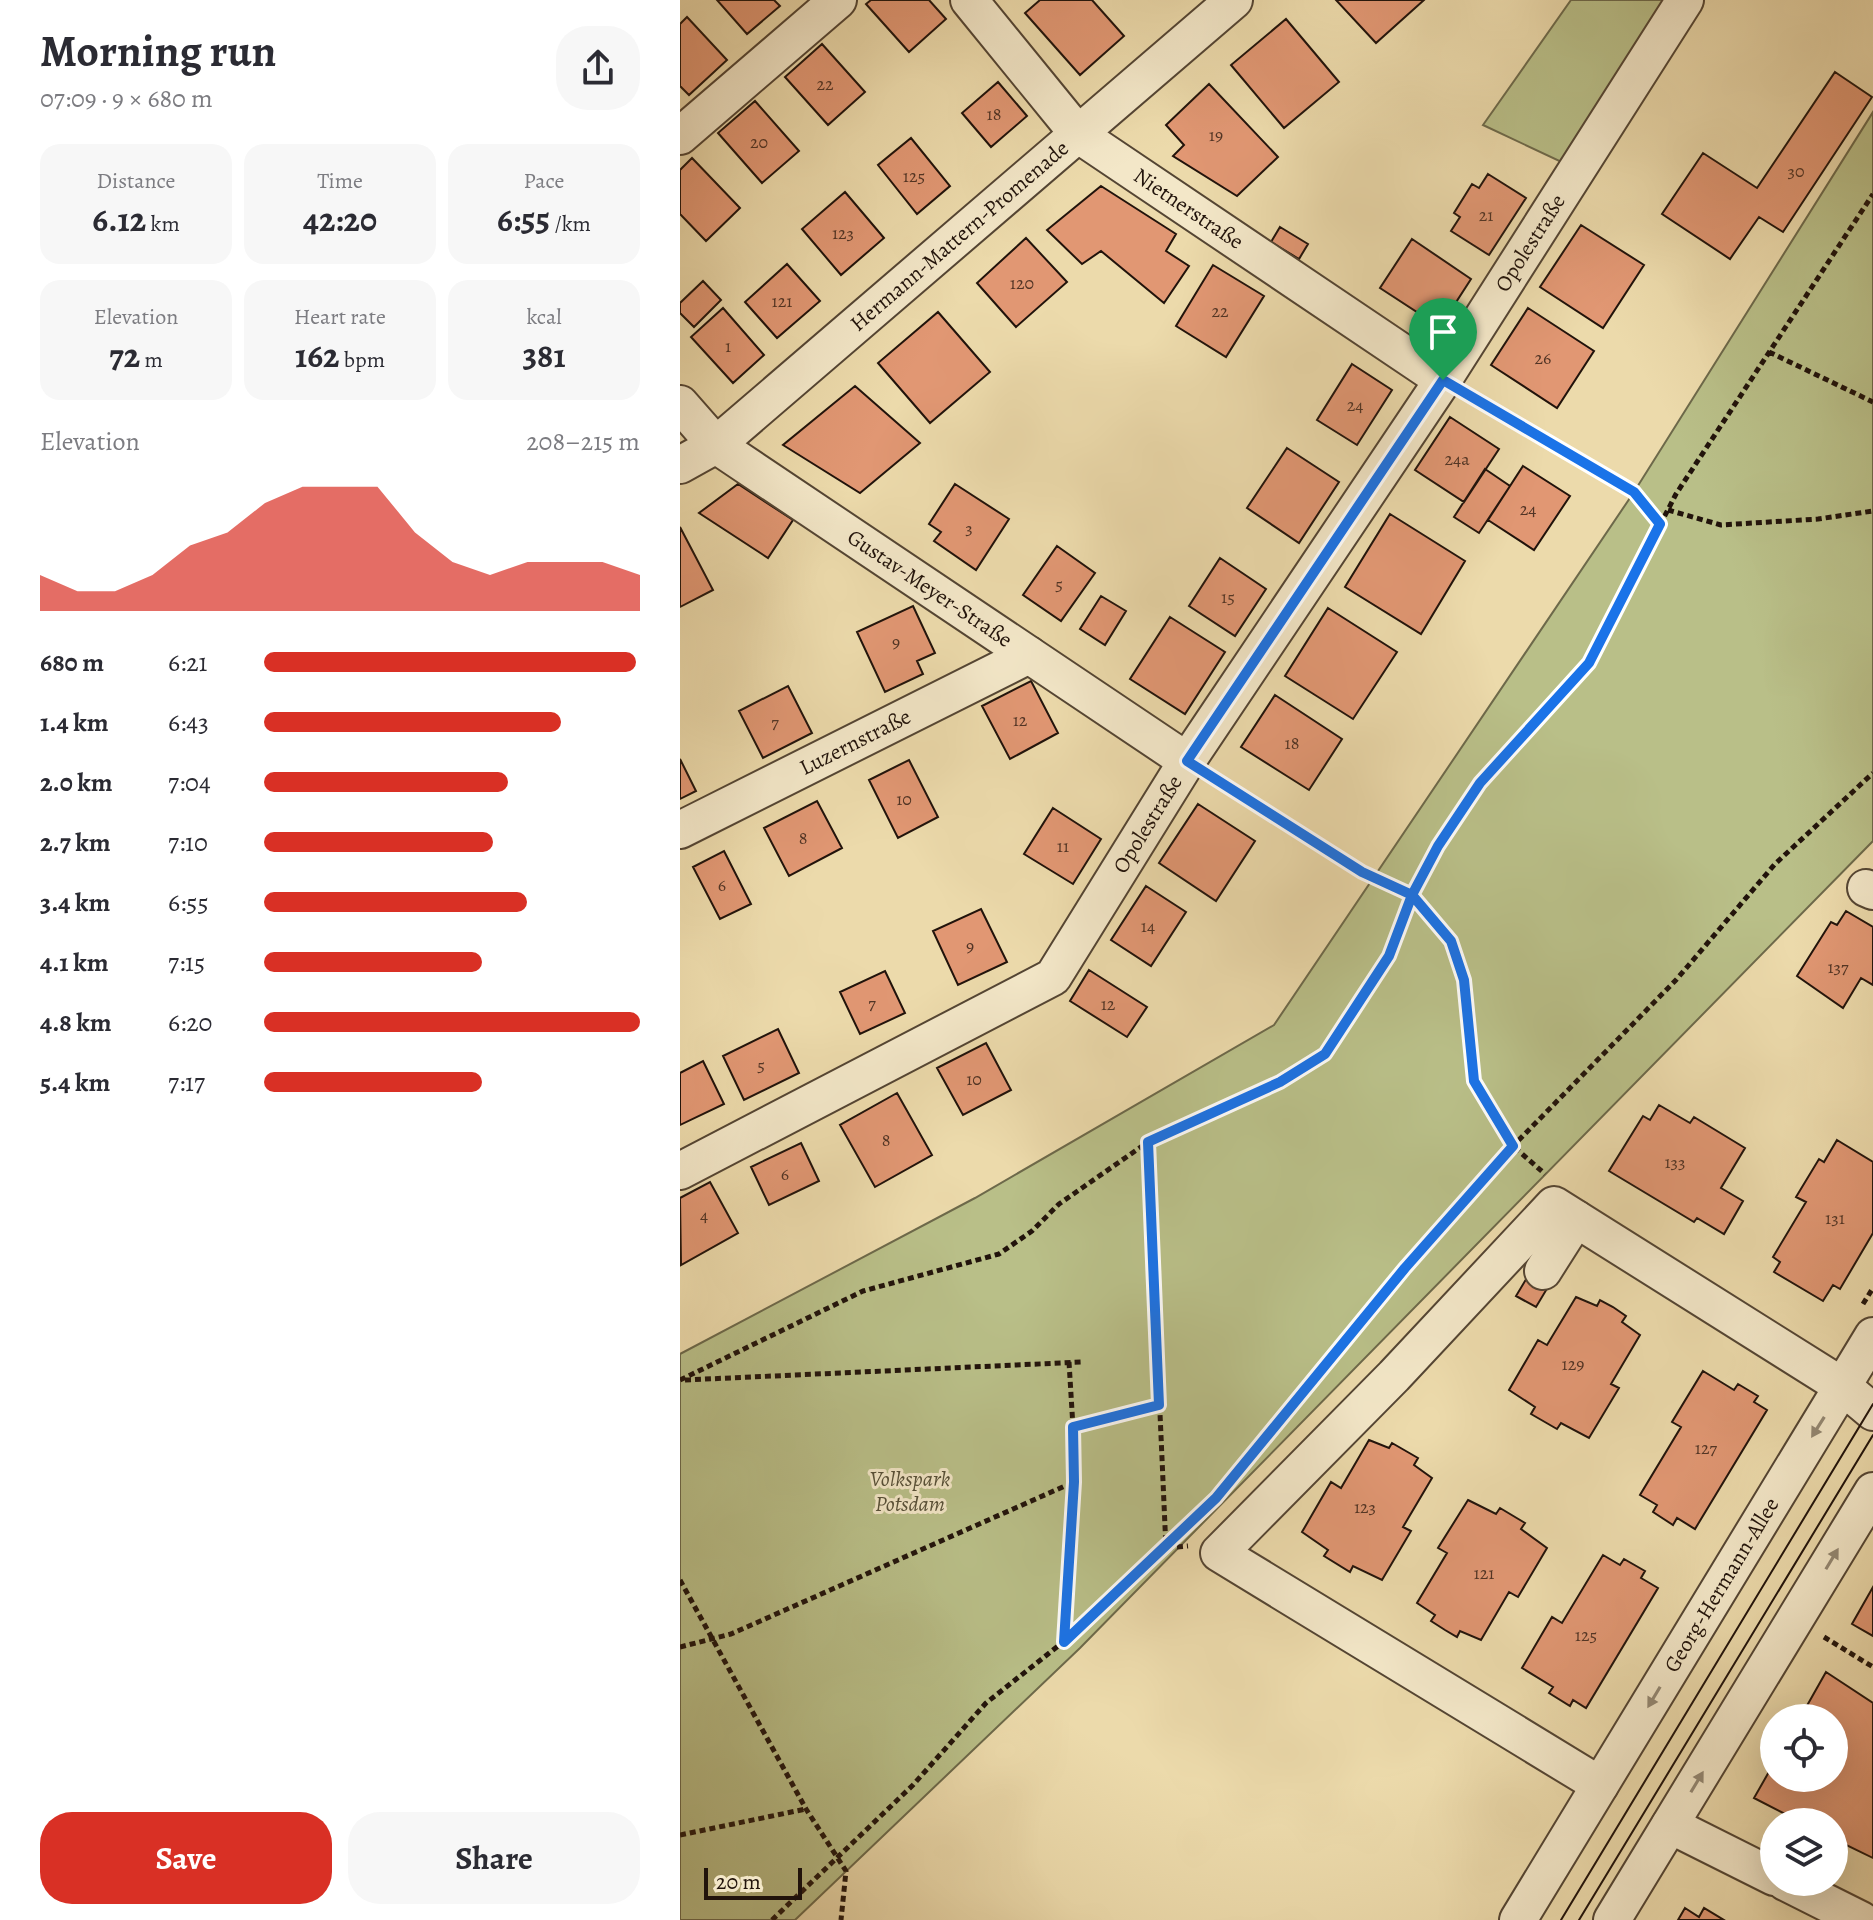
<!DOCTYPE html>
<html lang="en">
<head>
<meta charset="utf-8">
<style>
	:root { --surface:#fff; --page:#f7f7f7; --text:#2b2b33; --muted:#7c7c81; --accent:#d93025 }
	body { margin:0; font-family:Alegreya,serif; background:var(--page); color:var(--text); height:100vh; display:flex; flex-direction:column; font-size:30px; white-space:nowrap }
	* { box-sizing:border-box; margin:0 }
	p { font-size:26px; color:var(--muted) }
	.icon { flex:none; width:44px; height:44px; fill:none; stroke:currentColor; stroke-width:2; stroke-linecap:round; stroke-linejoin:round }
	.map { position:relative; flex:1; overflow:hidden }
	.details { display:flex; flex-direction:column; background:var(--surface); width:680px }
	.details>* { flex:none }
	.fabs { position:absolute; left:1080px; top:1704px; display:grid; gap:16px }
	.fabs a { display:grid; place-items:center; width:88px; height:88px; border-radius:50%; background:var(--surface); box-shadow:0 8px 32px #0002; font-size:40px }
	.scale { position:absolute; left:24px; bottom:20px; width:98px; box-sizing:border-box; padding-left:8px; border:4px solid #21130b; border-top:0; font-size:22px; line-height:28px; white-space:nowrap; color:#21130b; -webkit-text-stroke:6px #f3e7c8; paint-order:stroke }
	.pin { position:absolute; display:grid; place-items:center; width:68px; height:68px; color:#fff; margin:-82px -34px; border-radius:50% 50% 50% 0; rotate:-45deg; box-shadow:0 0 8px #0007 }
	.pin .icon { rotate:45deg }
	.round { display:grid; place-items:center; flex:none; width:84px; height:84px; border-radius:32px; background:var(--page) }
	.overview { display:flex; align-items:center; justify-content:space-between; height:136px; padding:0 40px }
	h1 { font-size:44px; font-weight:700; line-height:60px }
	.stats { display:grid; grid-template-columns:repeat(3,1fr); gap:12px; height:136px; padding:8px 40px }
	.stats div { display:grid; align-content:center; border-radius:20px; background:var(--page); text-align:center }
	.stats b { font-size:34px; font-weight:700 }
	.stats small { font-size:22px; font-weight:400 }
	.stats p { font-size:22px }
	.chart { height:224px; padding:16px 40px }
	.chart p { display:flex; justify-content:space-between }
	.chart svg { width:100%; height:144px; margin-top:8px; fill:var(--accent); opacity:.7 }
	.primary-button { display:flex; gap:16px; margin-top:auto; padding:16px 40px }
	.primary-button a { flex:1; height:92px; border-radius:32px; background:var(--accent); color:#fff; font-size:32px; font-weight:700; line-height:92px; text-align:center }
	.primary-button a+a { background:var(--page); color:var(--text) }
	ul { padding:0 40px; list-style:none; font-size:26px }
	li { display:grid; grid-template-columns:128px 96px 1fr; align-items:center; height:60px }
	li i { height:20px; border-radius:10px; background:var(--accent) }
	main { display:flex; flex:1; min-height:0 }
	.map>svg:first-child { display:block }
	.green { fill:#b9bf88; stroke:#6d694a; stroke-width:2 }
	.building { fill:#e19773; stroke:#21130b; stroke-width:2 }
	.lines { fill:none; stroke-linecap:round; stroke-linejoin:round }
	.minor-casing { stroke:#544533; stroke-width:40 }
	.path { stroke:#21130b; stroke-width:5; stroke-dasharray:6 4; stroke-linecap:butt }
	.minor { stroke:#f3e7c8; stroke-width:36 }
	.tram { stroke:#21130b; stroke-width:2 }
	.oneway { fill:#948873 }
	.route-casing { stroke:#fff; stroke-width:16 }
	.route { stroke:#1a73e8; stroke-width:10 }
	.labels { text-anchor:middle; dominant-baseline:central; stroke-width:6; stroke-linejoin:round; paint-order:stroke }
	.number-label { font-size:18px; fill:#513425 }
	.street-label { font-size:22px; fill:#21130b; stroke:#f3e7c8 }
	.park-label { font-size:22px; font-style:italic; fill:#564f37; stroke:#f3e7c8 }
</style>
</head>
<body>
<main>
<section class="details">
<div class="overview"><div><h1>Morning run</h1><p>07:09 · 9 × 680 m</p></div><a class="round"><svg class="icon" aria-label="share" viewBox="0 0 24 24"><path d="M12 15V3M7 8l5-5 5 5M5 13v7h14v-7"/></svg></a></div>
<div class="stats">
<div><p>Distance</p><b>6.12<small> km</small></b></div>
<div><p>Time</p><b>42:20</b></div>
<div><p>Pace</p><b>6:55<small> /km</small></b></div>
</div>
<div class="stats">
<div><p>Elevation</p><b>72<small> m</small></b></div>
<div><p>Heart rate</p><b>162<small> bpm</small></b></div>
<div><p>kcal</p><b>381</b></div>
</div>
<div class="chart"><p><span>Elevation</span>208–215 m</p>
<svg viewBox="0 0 160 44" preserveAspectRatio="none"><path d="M0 44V33L10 38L20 38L30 33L40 24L50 20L60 11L70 6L80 6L90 6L100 20L110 29L120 33L130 29L140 29L150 29L160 33V44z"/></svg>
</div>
<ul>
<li><b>680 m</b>6:21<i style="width:99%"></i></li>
<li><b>1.4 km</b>6:43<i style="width:79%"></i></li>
<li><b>2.0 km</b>7:04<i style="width:65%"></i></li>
<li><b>2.7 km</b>7:10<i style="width:61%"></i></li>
<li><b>3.4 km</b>6:55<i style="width:70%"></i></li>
<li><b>4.1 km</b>7:15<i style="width:58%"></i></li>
<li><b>4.8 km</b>6:20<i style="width:100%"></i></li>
<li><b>5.4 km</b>7:17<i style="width:58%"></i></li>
</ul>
<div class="primary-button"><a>Save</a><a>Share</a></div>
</section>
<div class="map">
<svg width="1193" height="1920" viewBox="0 0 1193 1920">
	<rect width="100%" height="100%" fill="#ecdaab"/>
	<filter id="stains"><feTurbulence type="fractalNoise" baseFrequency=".0025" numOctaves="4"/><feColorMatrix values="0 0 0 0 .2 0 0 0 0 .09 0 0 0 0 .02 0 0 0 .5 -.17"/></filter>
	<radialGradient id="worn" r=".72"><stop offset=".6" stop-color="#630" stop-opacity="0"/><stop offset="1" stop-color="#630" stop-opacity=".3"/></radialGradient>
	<!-- green -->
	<path class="green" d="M891,0H996L890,166L803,125Z
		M1193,112V841L400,1648L115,1920H0V1354L295,1198L594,1025L954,492Z"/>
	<!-- building -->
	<path class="building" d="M37,0H94L100,6L67,34Z
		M191,0H249L266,19L229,52L186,4Z
		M360,0H412L444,36L400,75L345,13Z
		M656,0H744L696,43Z
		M7,17L47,60L9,95L0,86V24Z
		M606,19L659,82L604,128L551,65Z
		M142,44L185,92L148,125L105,77Z
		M1155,72L1192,97L1103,232L1079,217L1050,259L982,214L1023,153L1077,188Z
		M318,82L347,116L311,147L282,113Z
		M529,84L598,157L557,196L493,156L504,145L486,125Z
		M75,101L119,151L82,183L38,133Z
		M231,138L270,186L237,214L198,165Z
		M12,158L60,208L26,241L0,214V170Z
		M808,174L846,198L809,255L771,231L780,217L774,213L792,184L799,188Z
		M421,186L496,234L486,251L509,266L484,303L421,251L402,264L367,230Z
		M165,192L204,238L161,275L122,229Z
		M901,225L964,265L923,328L860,287Z
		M600,227L628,244L619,259L591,242Z
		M346,238L387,282L336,327L297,283Z
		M732,239L791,279L760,327L700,288Z
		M107,264L140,301L97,338L65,302Z
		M533,265L584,296L546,357L496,326Z
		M23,281L41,300L14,327L0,313V303Z
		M43,308L84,355L53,383L11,337Z
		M848,308L914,351L877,408L811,365Z
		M258,312L310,372L250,423L198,363Z
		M672,364L712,390L677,445L637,420Z
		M175,386L240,443L180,493L103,445Z
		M770,417L819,449L784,502L735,470Z
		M607,448L659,482L619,543L567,508Z
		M843,466L890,496L854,550L808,520Z
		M805,469L830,486L799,533L774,517Z
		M58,484L113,520L88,558L19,513Z
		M275,484L329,519L296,570L254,541L261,532L249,524Z
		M710,514L785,561L741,634L665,587Z
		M0,527L33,590L0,607Z
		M377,546L415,573L381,621L343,595Z
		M540,558L586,589L555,636L509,606Z
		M421,596L446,611L425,645L400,629Z
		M233,606L255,653L237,661L243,674L205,692L177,632Z
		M648,608L717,652L673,719L605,676Z
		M490,617L545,652L505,714L450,679Z
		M351,681L378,733L330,759L302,706Z
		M108,686L132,733L83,758L59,711Z
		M595,695L662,739L629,790L561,747Z
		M0,759L16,791L0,799Z
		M229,760L258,817L218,838L189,780Z
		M137,801L162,848L109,876L84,828Z
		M518,804L575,841L536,901L479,863Z
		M373,808L421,839L393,884L344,854Z
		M44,851L71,904L40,919L13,867Z
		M466,886L506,912L471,966L431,940Z
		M301,909L327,962L278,985L253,931Z
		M1166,911L1193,927V985L1181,978L1163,1008L1117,976L1151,922L1157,925Z
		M409,970L467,1007L447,1037L390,1001Z
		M205,971L225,1013L180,1034L160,992Z
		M98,1029L119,1073L64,1100L43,1056Z
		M306,1043L331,1090L283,1115L257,1068Z
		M23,1061L44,1104L0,1125V1073Z
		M217,1093L252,1155L195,1187L160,1125Z
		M979,1105L1010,1123L1014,1117L1065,1148L1041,1188L1063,1201L1044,1234L1017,1218L1014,1222L929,1171L963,1116L970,1120Z
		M1157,1140L1193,1162V1233L1160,1289L1153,1285L1143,1301L1094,1272L1100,1262L1093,1257L1126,1202L1116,1197L1139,1159L1144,1162Z
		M121,1143L139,1181L89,1205L71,1167Z
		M30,1182L58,1233L1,1265L0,1198Z
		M854,1266L874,1277L856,1307L836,1296Z
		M896,1297L917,1306L920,1300L933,1307L946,1316L942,1322L960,1335L931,1384L939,1388L909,1438L881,1423L877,1429L851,1414L855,1407L829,1390L858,1340L867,1345Z
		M1023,1371L1054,1390L1058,1384L1078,1396L1074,1402L1087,1410L1015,1529L997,1518L993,1525L973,1512L977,1505L960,1495L1001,1427L992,1422Z
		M689,1440L709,1448L712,1443L738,1458L734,1465L752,1478L723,1527L731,1531L702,1580L673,1566L670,1572L644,1556L648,1550L622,1532L651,1482L661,1488Z
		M788,1500L816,1514L820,1508L845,1523L841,1529L867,1548L838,1597L829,1592L801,1640L780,1631L777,1637L765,1630L751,1621L755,1615L737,1603L767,1553L758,1548Z
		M923,1555L940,1565L944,1559L965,1571L961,1578L978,1588L906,1708L893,1700L890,1706L869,1693L873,1687L842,1668L872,1617L882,1623Z
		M1193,1587V1636L1172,1624Z
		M1146,1672L1193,1703V1858L1154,1839V1822H1121L1074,1798L1094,1763V1778H1154V1718H1120Z
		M1005,1908L1019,1917L1024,1908L1044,1920H998Z"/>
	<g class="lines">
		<defs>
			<g id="minor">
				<path id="s1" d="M289,0L399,135L763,380"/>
				<path d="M0,136L158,0"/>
				<path id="s2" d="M0,404L36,445L507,761"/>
				<path id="s3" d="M0,465L36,445L554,0"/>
				<path id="s4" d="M0,830L349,655"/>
				<path d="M1186,888L1193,891"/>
				<path id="s5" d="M0,1171L373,977L507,761L763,380L1005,0"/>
				<path d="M863,1271L896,1219"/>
				<path d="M920,1785L539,1553L714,1376L874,1205L1162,1386L1193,1412"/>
				<path d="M990,1825L1094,1877"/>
				<path d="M1105,1882L1181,1920"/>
				<path id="s6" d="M838,1920L1193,1336"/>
				<path d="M932,1920L1193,1491"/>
			</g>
		</defs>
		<!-- minor casing -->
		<use href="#minor" class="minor-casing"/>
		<!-- path -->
		<path class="path" d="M1089,352L1193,402
			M790,396L954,492L980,524
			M988,510L1041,525L1138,519L1193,511
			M535,779L682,872L732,895L771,941L784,980L794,1081L833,1146L865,1174
			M1183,1304L1193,1288
			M389,1362L393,1427
			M0,1380L183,1291L319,1254L352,1231L379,1204L468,1142L600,1082L645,1054L709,956L732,895L758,846L800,783L909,663L996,494L1193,194
			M5,1380L402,1362
			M487,1548L508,1546
			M486,1549L536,1498L725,1268L833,1146L996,980L1095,864L1193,773
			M0,1580L126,1809L166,1871L161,1920
			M1144,1637L1193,1667
			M384,1641L394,1483
			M0,1647L51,1634L394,1482L393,1427L478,1405
			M0,1835L126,1809
			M92,1920L233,1785L306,1703L406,1624L486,1549L468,1142"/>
		<!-- minor -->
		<use href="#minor" class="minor"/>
		<!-- tram -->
		<path class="tram" d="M881,1920L1193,1404
			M899,1920L1193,1435"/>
	</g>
	<!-- one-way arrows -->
	<defs><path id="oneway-solid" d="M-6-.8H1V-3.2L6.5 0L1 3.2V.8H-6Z" transform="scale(2)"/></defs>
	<g class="oneway">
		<use href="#oneway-solid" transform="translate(1138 1427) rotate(122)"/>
		<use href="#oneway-solid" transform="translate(1152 1559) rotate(-59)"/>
		<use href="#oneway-solid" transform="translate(974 1697) rotate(121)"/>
		<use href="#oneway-solid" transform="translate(1017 1782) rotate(-59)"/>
	</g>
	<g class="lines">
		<defs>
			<path id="route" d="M763,380L954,492L980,524L909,663L800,783L758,846L732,895L709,956L645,1054L600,1082L468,1142L479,1405L393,1427L394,1482L384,1642L536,1498L725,1268L833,1146L794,1081L784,980L771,941L732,895L682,872L507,761L763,380"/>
		</defs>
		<!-- route casing -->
		<use href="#route" class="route-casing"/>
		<!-- route -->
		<use href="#route" class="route"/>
	</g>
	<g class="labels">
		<!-- number labels -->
		<g class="number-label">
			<text x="145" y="84">22</text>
			<text x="314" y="114">18</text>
			<text x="536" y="135">19</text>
			<text x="79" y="142">20</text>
			<text x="1116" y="171">30</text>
			<text x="234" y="176">125</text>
			<text x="806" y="215">21</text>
			<text x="163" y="233">123</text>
			<text x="342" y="283">120</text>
			<text x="102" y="301">121</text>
			<text x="540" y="311">22</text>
			<text x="48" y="346">1</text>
			<text x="863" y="358">26</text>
			<text x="675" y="405">24</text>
			<text x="777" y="459">24a</text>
			<text x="848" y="509">24</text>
			<text x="289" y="528">3</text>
			<text x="379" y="584">5</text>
			<text x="548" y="597">15</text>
			<text x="216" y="642">9</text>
			<text x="340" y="720">12</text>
			<text x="95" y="722">7</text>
			<text x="612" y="743">18</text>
			<text x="224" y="799">10</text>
			<text x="123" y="838">8</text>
			<text x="383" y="846">11</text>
			<text x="42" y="885">6</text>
			<text x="468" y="926">14</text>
			<text x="290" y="946">9</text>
			<text x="1158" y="967">137</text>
			<text x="192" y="1003">7</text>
			<text x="428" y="1004">12</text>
			<text x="81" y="1065">5</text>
			<text x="294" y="1079">10</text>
			<text x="206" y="1140">8</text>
			<text x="995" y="1162">133</text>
			<text x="105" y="1174">6</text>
			<text x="24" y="1215">4</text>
			<text x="1155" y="1218">131</text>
			<text x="893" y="1364">129</text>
			<text x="1026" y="1448">127</text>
			<text x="685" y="1507">123</text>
			<text x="804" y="1573">121</text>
			<text x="906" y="1635">125</text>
		</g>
		<!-- street labels -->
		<g class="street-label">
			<text stroke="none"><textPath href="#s1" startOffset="306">Nietnerstraße</textPath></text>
			<text stroke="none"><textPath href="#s3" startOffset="362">Hermann-Mattern-Promenade</textPath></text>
			<text stroke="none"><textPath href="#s5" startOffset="1296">Opolestraße</textPath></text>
			<text stroke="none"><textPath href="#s2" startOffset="312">Gustav-Meyer-Straße</textPath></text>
			<text stroke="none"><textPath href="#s4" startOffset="196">Luzernstraße</textPath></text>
			<text stroke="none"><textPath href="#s5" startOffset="600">Opolestraße</textPath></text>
			<text stroke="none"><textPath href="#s6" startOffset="392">Georg-Hermann-Allee</textPath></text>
		</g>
		<!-- park labels -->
		<g class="park-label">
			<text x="230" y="1479">Volkspark<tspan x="230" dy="25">Potsdam</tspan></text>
		</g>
	</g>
	<rect width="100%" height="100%" filter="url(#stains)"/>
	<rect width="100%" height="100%" fill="url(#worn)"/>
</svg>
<div class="fabs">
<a><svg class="icon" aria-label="locate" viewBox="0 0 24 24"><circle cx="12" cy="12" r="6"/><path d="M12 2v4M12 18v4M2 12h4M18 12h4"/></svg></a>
<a><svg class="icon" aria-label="layers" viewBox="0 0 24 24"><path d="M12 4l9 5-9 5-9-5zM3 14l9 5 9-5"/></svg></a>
</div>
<div class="scale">20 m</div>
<div class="pin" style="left:763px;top:380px;background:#1e9e55"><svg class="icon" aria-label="arrive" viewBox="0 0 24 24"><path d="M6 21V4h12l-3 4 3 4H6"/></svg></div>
</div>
</main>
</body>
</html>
